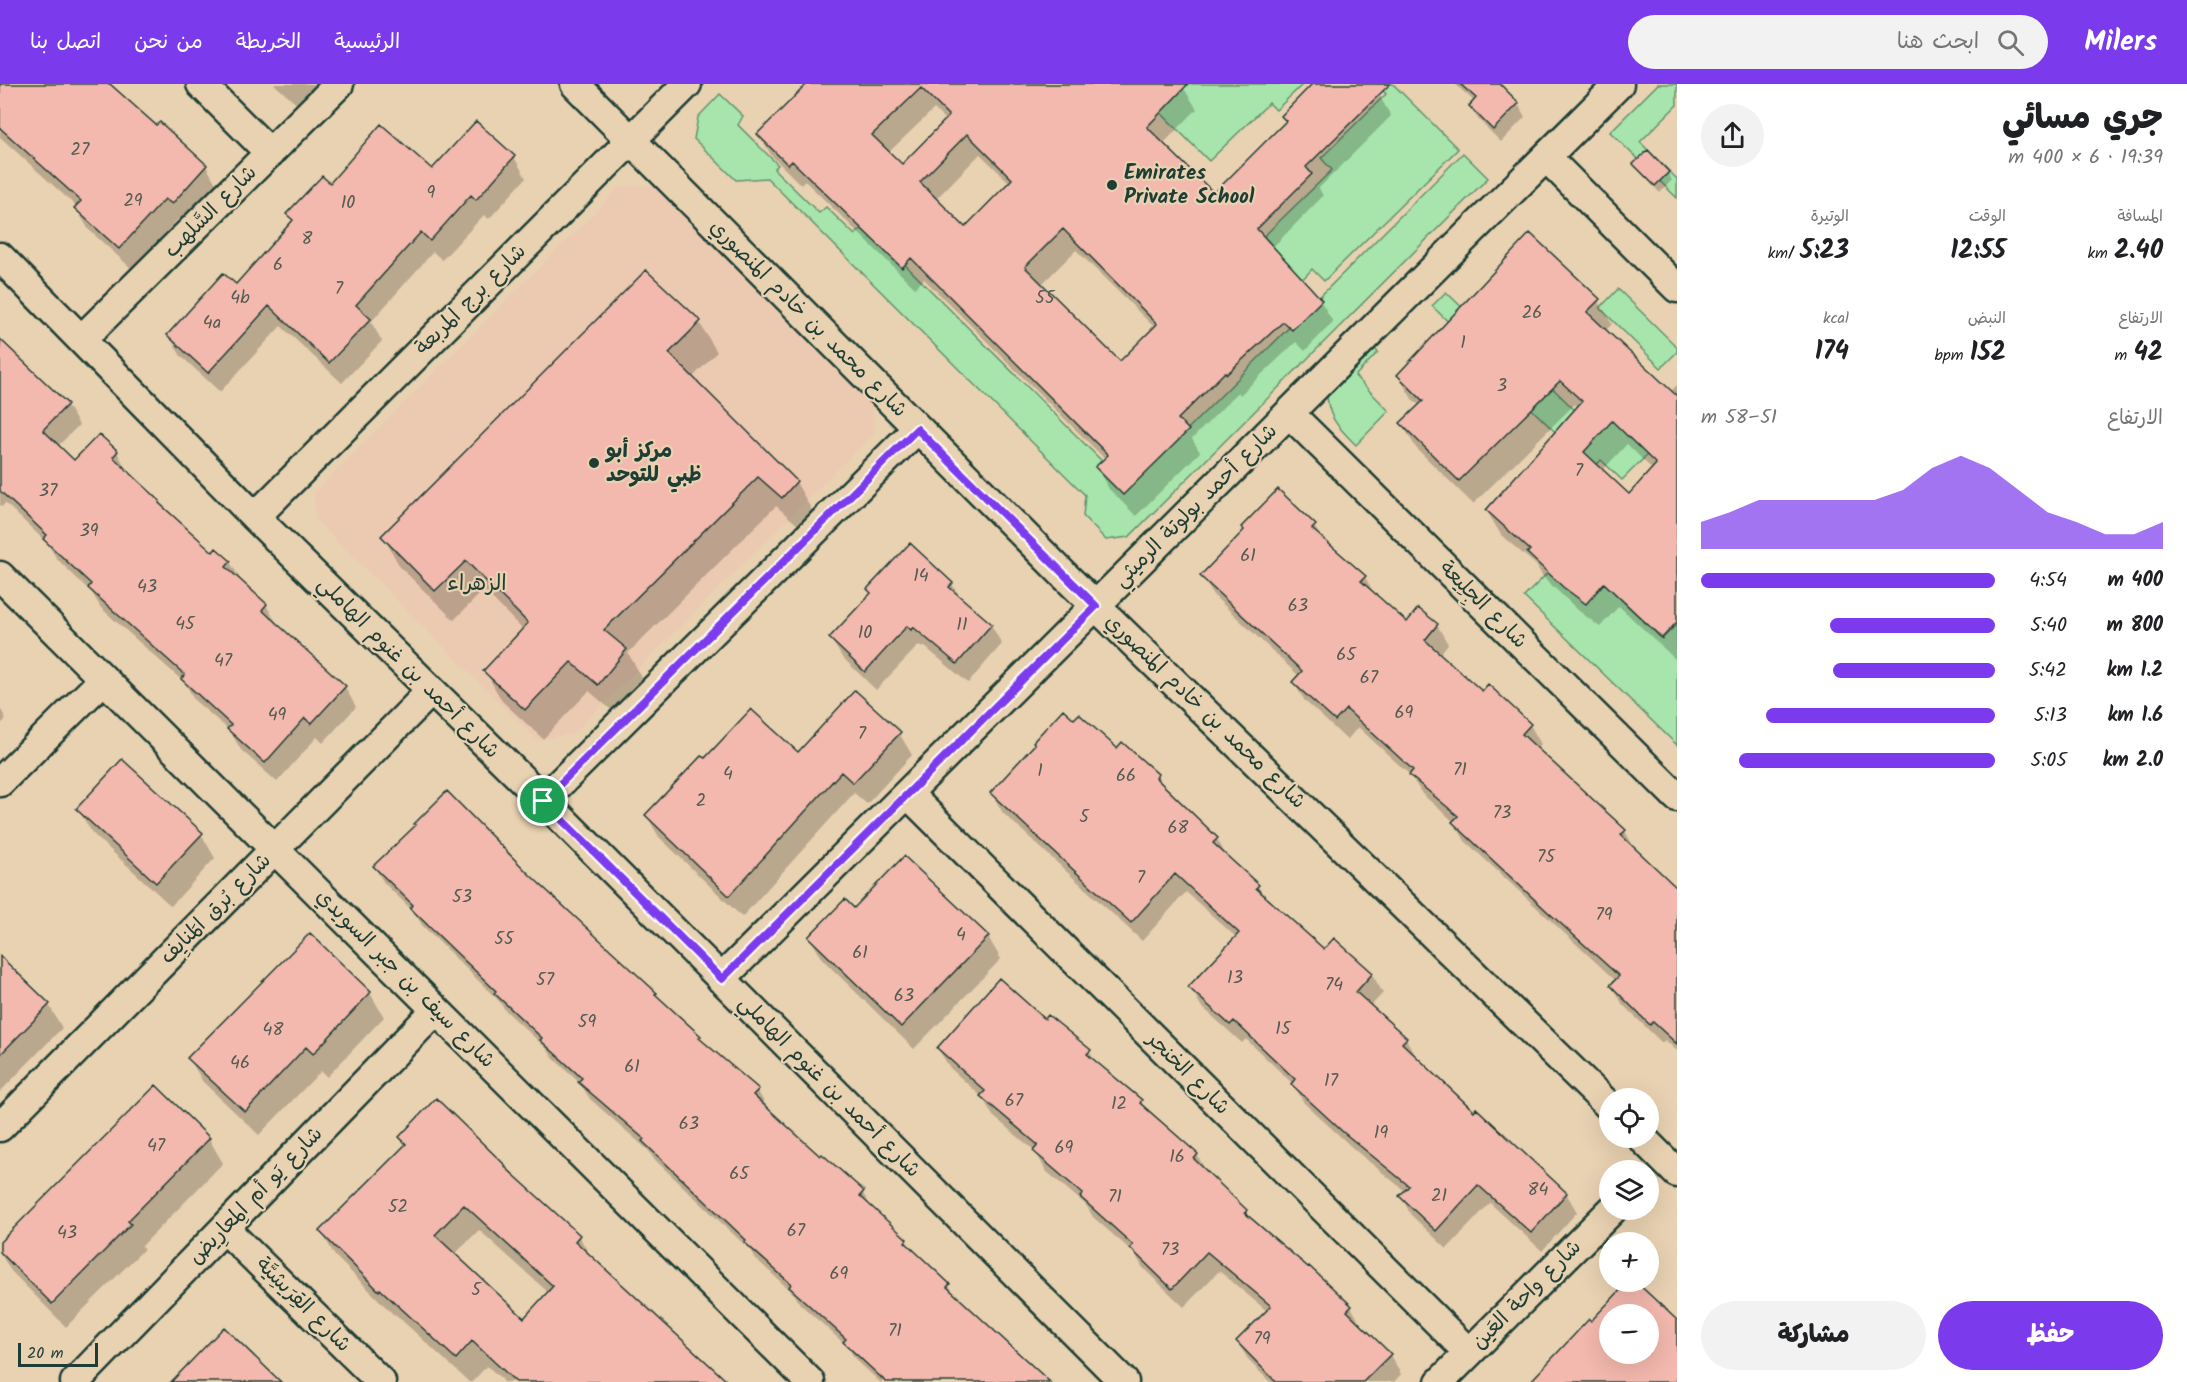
<!DOCTYPE html>
<html lang="ar">
<head>
<meta charset="utf-8">
<style>
	:root { --surface:#fff; --page:#f2f2f2; --text:#202124; --muted:#757577; --accent:#7c3aed }
	body { margin:0; font-family:Kalam,"Playpen Sans Arabic",sans-serif; background:var(--page); color:var(--text); direction:rtl; height:100vh; display:flex; flex-direction:column; font-size:22px; white-space:nowrap }
	* { box-sizing:border-box; margin:0 }
	p { font-size:20px; color:var(--muted) }
	.icon { flex:none; width:33px; height:33px; fill:none; stroke:currentColor; stroke-width:2; stroke-linecap:round; stroke-linejoin:round }
	.map { position:relative; flex:1; overflow:hidden; direction:ltr }
	.panel { display:flex; flex-direction:column; background:var(--surface); width:510px }
	.panel>* { flex:none }
	.buttons { position:absolute; left:1599px; top:1004px; display:grid; gap:12px }
	.buttons a { display:grid; place-items:center; width:60px; height:60px; border-radius:50%; background:var(--surface); box-shadow:0 6px 24px #0002; font-size:30px }
	.scale { position:absolute; left:18px; bottom:15px; width:80px; box-sizing:border-box; padding-left:6px; border:3px solid #1f3d34; border-top:0; font-size:16px; line-height:21px; white-space:nowrap; color:#1f3d34; -webkit-text-stroke:4px #e9d2b2; paint-order:stroke }
	.pin { position:absolute; display:grid; place-items:center; width:51px; height:51px; color:#fff; margin:-26px; border:3px solid #fff; border-radius:50%; box-shadow:0 2px 6px #0007 }
	.round { display:grid; place-items:center; flex:none; width:63px; height:63px; border-radius:32px; background:var(--page) }
	.headline { display:flex; align-items:center; justify-content:space-between; height:102px; padding:0 24px }
	h1 { font-size:33px; font-weight:800; line-height:45px }
	.stats { display:grid; grid-template-columns:repeat(3,1fr); gap:9px; height:102px; padding:6px 24px }
	.stats div { display:grid; align-content:center }
	.stats b { font-size:26px; font-weight:800 }
	.stats small { font-size:16px; font-weight:400 }
	.stats p { font-size:16px }
	.chart { height:168px; padding:12px 24px }
	.chart p { display:flex; justify-content:space-between }
	.chart svg { width:100%; height:108px; margin-top:6px; fill:var(--accent); opacity:.7 }
	.button { display:flex; gap:12px; margin-top:auto; padding:12px 24px }
	.button a { flex:1; height:69px; border-radius:36px; background:var(--accent); color:#fff; font-size:24px; font-weight:800; line-height:69px; text-align:center }
	.button a+a { background:var(--page); color:var(--text) }
	ul { padding:0 24px; list-style:none; font-size:20px }
	li { display:grid; grid-template-columns:96px 72px 1fr; align-items:center; height:45px }
	li i { height:15px; border-radius:8px; background:var(--accent) }
	header { display:flex; align-items:center; gap:36px; box-sizing:border-box; height:84px; padding:0 30px; background:var(--accent); color:#fff }
	header strong { font-size:28px }
	nav { display:flex; gap:33px; margin-inline-start:auto; font-size:21px }
	.search { width:420px; height:54px; background:var(--page); display:flex; align-items:center; gap:15px; box-sizing:border-box; padding:0 21px; border-radius:33px; color:var(--muted); font-size:22px }
	main { display:flex; flex:1; min-height:0 }
	.map>svg:first-child { display:block }
	.built { fill:#eccab1 }
	.green { fill:#a7e5ac; stroke:#639170; stroke-width:1.5 }
	.shadow { fill:#0003; fill-rule:evenodd }
	.building { fill:#f3b8ae; stroke:#1f3d34; stroke-width:1.5; fill-rule:evenodd }
	.lines { fill:none; stroke-linecap:round; stroke-linejoin:round }
	.minor-casing { stroke:#1f3d34; stroke-width:33 }
	.minor { stroke:#e9d2b2; stroke-width:28 }
	.route-casing { stroke:#fff; stroke-width:12 }
	.route { stroke:#7c3aed; stroke-width:8 }
	.poi-dot { fill:#1f3d34; stroke:#e9d2b2; stroke-width:2 }
	.labels { text-anchor:middle; dominant-baseline:central; stroke-width:4.5; stroke-linejoin:round; paint-order:stroke }
	.number-label { font-size:18px; fill:#545c52 }
	.poi-label { font-size:21px; font-weight:bold; fill:#1f3d34; stroke:#e9d2b2; text-anchor:start }
	.street-label { font-size:21px; fill:#1f3d34; stroke:#e9d2b2 }
	.neighbourhood-label { font-size:22px; fill:#1f3d34; stroke:#e9d2b2 }
</style>
</head>
<body>
<header>
<strong>Milers</strong>
<div class="search"><svg class="icon" aria-label="search" viewBox="0 0 24 24"><circle cx="10" cy="10" r="6"/><path d="M15 15l6 6"/></svg>ابحث هنا</div>
<nav><a>الرئيسية</a><a>الخريطة</a><a>من نحن</a><a>اتصل بنا</a></nav>
</header>
<main>
<section class="panel">
<div class="headline"><div><h1>جري مسائي</h1><p>19:39 · 6 × 400 m</p></div><a class="round"><svg class="icon" aria-label="share" viewBox="0 0 24 24"><path d="M12 15V3M7 8l5-5 5 5M5 13v7h14v-7"/></svg></a></div>
<div class="stats">
<div><p>المسافة</p><b>2.40<small> km</small></b></div>
<div><p>الوقت</p><b>12:55</b></div>
<div><p>الوتيرة</p><b>5:23<small> /km</small></b></div>
</div>
<div class="stats">
<div><p>الارتفاع</p><b>42<small> m</small></b></div>
<div><p>النبض</p><b>152<small> bpm</small></b></div>
<div><p>kcal</p><b>174</b></div>
</div>
<div class="chart"><p><span>الارتفاع</span>51–58 m</p>
<svg viewBox="0 0 160 44" preserveAspectRatio="none"><path d="M0 44V33L10 29L20 24L30 24L40 24L50 24L60 24L70 20L80 11L90 6L100 11L110 20L120 29L130 33L140 38L150 38L160 33V44z"/></svg>
</div>
<ul>
<li><b>400 m</b>4:54<i style="width:100%"></i></li>
<li><b>800 m</b>5:40<i style="width:56%"></i></li>
<li><b>1.2 km</b>5:42<i style="width:55%"></i></li>
<li><b>1.6 km</b>5:13<i style="width:78%"></i></li>
<li><b>2.0 km</b>5:05<i style="width:87%"></i></li>
</ul>
<div class="button"><a>حفظ</a><a>مشاركة</a></div>
</section>
<div class="map">
<svg width="1677" height="1298" viewBox="0 0 1677 1298">
	<rect width="100%" height="100%" fill="#e9d2b2"/>
	<filter id="ink" filterUnits="userSpaceOnUse"><feTurbulence type="fractalNoise" baseFrequency=".0167" numOctaves="2"/><feDisplacementMap in="SourceGraphic" scale="12" xChannelSelector="R" yChannelSelector="G"/><feConvolveMatrix kernelMatrix="1 2 1 2 8 2 1 2 1" color-interpolation-filters="sRGB"/></filter>
	<g filter="url(#ink)">
		<!-- built -->
		<path class="built" d="M661,101L873,314L874,349L573,650L537,656L315,435L314,409L620,103Z"/>
		<!-- green -->
		<path class="green" d="M1181,0H1303L1276,26L1269,19L1209,77L1156,24Z
			M1377,0H1393L1458,65L1324,197L1312,185L1302,196L1261,155L1332,86L1321,74L1386,10Z
			M1658,0H1677V21L1640,58L1677,95V114L1610,48Z
			M720,10L743,32L738,41L778,81L774,85L819,129L826,123L855,151L865,141L1129,404L1463,69L1488,94L1129,453L1106,456L1083,432L1085,411L767,94L736,96L694,55L698,33Z
			M1618,205L1677,263V268L1661,284L1600,224Z
			M1446,208L1530,289L1534,286L1594,345L1614,325L1654,364L1622,396L1601,376L1593,385L1509,303L1512,300L1432,222Z
			M1371,261L1378,268L1355,292L1389,327L1356,361C1338,343 1326,332 1327,305Z
			M1570,466L1662,555L1677,540V661L1524,513Z"/>
		<!-- shadow -->
		<path class="shadow" d="M0,0H107L156,44L206,82L218,103L184,141L178,135L132,185L89,146L76,124L77,123L0,53Z
			M274,0H323L301,24Z
			M809,0H1181L1197,25L1163,60L1214,112L1286,39L1282,32L1314,0H1368L1379,11L1391,32L1319,104L1323,112L1272,164L1320,216L1333,238L1305,267L1296,258L1240,311L1238,308L1192,355L1200,368L1136,432L1109,405L1097,384L1105,375L924,195L915,204L805,97L801,101L771,71L759,50ZM934,25L946,37L902,82L888,69ZM980,70L1010,99L965,145L935,116ZM1076,166L1155,244L1120,279L1041,201Z
			M1455,0H1497L1518,20L1525,33L1501,58L1478,35L1471,22L1475,18Z
			M476,39L514,73L526,94L489,135L484,131L442,176L433,168L371,238L382,257L342,299L281,242L220,308L181,272L169,252L236,202L293,138L288,131L330,101L432,87Z
			M1635,80L1668,89L1672,96L1660,109L1640,88Z
			M1598,216L1612,240L1605,247L1670,308L1677,301V577L1619,522L1600,543L1579,527L1543,493L1536,481L1501,451L1487,427L1579,324L1575,320L1473,420L1416,364L1402,340L1420,322L1412,315L1398,291ZM1627,360L1653,386L1629,413L1602,387Z
			M699,238L717,268L692,294L796,398L813,428L800,443L776,422L628,569L644,597L616,630L589,607L543,655L502,617L485,587L523,546L484,506L454,536L400,483L383,452Z
			M0,257L67,321L79,341L58,362L75,378L117,368L128,388L159,418L164,425L213,470L230,478L242,498L266,521L278,541L345,603L356,623L323,659L317,653L277,698L241,666L230,647L194,616L186,600L101,524L92,509L57,475L47,459L5,419L2,423L0,421Z
			M1314,442L1322,455L1365,493L1376,513L1407,541H1437L1448,560L1439,571L1482,609L1530,641L1541,660L1536,665L1625,747L1636,767L1677,806V967L1665,956L1662,959L1623,921L1612,902L1616,897L1465,757L1454,738L1422,710L1411,692L1358,643L1347,656L1305,617L1293,598L1299,592L1213,511L1202,492Z
			M910,461L952,500L961,515L991,541L1002,560L968,599L924,562L922,564L919,561L876,606L842,573L830,554L872,510L869,505Z
			M0,624L6,635L0,641Z
			M899,649L912,671L867,720L854,709L742,833L659,753L647,732L705,677L798,670Z
			M1117,666L1157,691L1165,705L1217,755L1228,775L1258,802L1265,814L1324,867L1372,890L1383,909L1370,923L1406,955L1417,974L1474,1029L1566,1109L1577,1128L1542,1167L1490,1119L1447,1165L1411,1131L1401,1112L1405,1107L1356,1067L1304,1019L1294,1001L1246,955L1242,959L1201,922L1190,903L1237,854L1186,808L1142,857L1003,729L992,710Z
			M78,725L201,750L215,774L171,822L92,749Z
			M374,782L528,791L655,910L703,959L757,1006L767,1023L766,1025L820,1075L862,1108L873,1126L906,1156L912,1166L949,1201L955,1212L1048,1298H880L855,1275L848,1263L800,1220L795,1211L756,1175L750,1166L653,1074L649,1067L590,1015L580,999L552,973L548,966L505,926L499,917L422,841L414,828L384,799Z
			M854,826L988,853L1001,875L914,965L823,876L810,854Z
			M310,851L370,909L384,933L327,993L321,987L259,1051L203,998L189,974Z
			M0,874L49,921L62,944L0,1008Z
			M1046,937L1089,967L1097,980L1141,1017L1146,1026L1197,1071L1208,1090L1246,1127L1251,1136L1351,1223L1362,1242L1390,1271L1401,1290L1394,1298H1270L1249,1277L1237,1257L1267,1227L1219,1187L1184,1223L1143,1184L1135,1170L1093,1133L1086,1121L1046,1087L1035,1067L993,1032L982,1013L950,984L938,965Z
			M400,1053L505,1083L508,1088L579,1152L592,1175L725,1298H502L503,1296L487,1282L472,1298H469L395,1230L394,1231L335,1172L321,1147L406,1062ZM479,1146L549,1209L524,1236L454,1171Z
			M209,1055L223,1079L142,1162L144,1165L66,1243L11,1187L0,1169V1160Z"/>
		<!-- building -->
		<path class="building" d="M0,0H110L156,41L160,38L207,81L172,120L165,115L119,165L74,124L81,117L0,44Z
			M807,0H1188L1147,43L1214,109L1286,37L1281,32L1312,0H1390L1306,83L1312,90L1257,145L1322,216L1292,246L1283,238L1227,290L1225,288L1178,335L1189,346L1123,411L1095,383L1108,371L911,174L902,184L792,77L788,81L757,50ZM921,4L949,32L902,80L872,51ZM967,50L1012,95L965,143L920,98ZM1063,145L1157,240L1120,277L1025,183Z
			M1460,0H1500L1519,19L1493,46L1469,22L1476,14Z
			M476,37L515,72L476,116L471,111L430,157L421,148L356,221L371,235L329,279L269,222L208,289L167,251L223,189L236,200L293,136L286,130L322,92L330,99L381,40L432,85Z
			M1648,66L1669,88L1655,102L1633,80Z
			M1530,149L1600,215L1587,228L1677,312V538L1662,554L1604,499L1586,520L1563,503L1527,469L1530,466L1486,426L1582,317L1560,297L1459,397L1400,339L1423,317L1397,291ZM1612,337L1656,380L1629,410L1584,368Z
			M646,186L701,237L669,269L797,397L782,414L758,393L604,546L627,565L598,601L571,578L525,626L483,587L528,539L466,477L435,507L381,452Z
			M0,255L68,320L43,346L74,376L99,350L118,367L113,373L160,417L159,419L213,468L216,464L231,477L226,483L267,520L262,526L346,602L311,640L305,634L265,679L227,645L231,641L181,595L185,591L88,504L91,500L43,455L47,451L0,407Z
			M1278,405L1316,441L1312,445L1366,492L1361,497L1407,538L1418,524L1438,540L1425,556L1482,607L1488,600L1531,640L1522,650L1626,746L1621,751L1677,804V960L1653,938L1650,941L1610,901L1619,892L1549,829L1452,738L1458,732L1409,691L1413,686L1346,625L1335,637L1292,598L1302,587L1200,492L1244,446L1241,443Z
			M910,459L953,499L949,503L992,540L957,580L913,543L911,546L907,542L865,588L829,554L871,509L867,505Z
			M855,606L901,648L853,699L841,688L729,812L645,731L701,672L705,674L751,625L798,668Z
			M1063,625L1074,635L1079,630L1117,664L1122,658L1158,690L1156,694L1218,754L1213,759L1259,801L1256,804L1324,865L1334,854L1373,889L1356,908L1407,954L1402,959L1474,1027L1476,1024L1567,1109L1531,1149L1478,1101L1436,1147L1399,1112L1409,1102L1343,1048L1291,1000L1295,995L1234,937L1230,941L1188,903L1239,849L1175,790L1131,839L990,709L1035,660L1033,658Z
			M122,675L203,749L156,799L76,725Z
			M447,707L529,790L657,909L655,910L701,952L699,954L759,1005L753,1011L820,1072L822,1070L864,1107L860,1112L907,1155L905,1158L950,1200L947,1203L1050,1298H886L843,1258L846,1255L789,1203L791,1200L744,1158L746,1156L642,1057L644,1055L578,998L582,994L540,956L542,954L494,909L496,907L410,824L413,821L373,782L416,741L414,740Z
			M904,772L989,852L901,943L808,853L845,815L854,824Z
			M310,849L371,908L313,970L306,963L245,1028L187,974Z
			M0,872L50,920L0,971Z
			M999,894L1045,935L1048,931L1091,966L1087,970L1142,1016L1140,1019L1198,1070L1194,1075L1247,1126L1245,1129L1308,1183L1309,1182L1352,1222L1347,1227L1391,1270L1363,1298H1276L1236,1257L1271,1222L1207,1168L1172,1205L1130,1164L1133,1161L1080,1113L1083,1110L1033,1067L1038,1061L980,1012L985,1007L937,964Z
			M156,1001L210,1054L128,1137L131,1140L52,1220L0,1168V1158Z
			M436,1014L506,1082L505,1083L580,1151L575,1157L728,1298H516L472,1257L456,1275L380,1205L379,1207L319,1147L406,1060L399,1053ZM464,1121L553,1202L524,1234L435,1151Z
			M1629,1197H1635L1677,1236V1298H1530L1589,1235L1591,1237ZM1610,1230H1648V1269H1610Z
			M224,1243L281,1298H171Z"/>
		<g class="lines">
			<defs>
				<path id="minor" d="M201,0L270,69
					M575,0L1062,489L1610,1023
					M1546,73L1677,204
					M0,173L255,433L543,716L1124,1298
					M82,255L339,0
					M1289,329L1677,713
					M255,433L687,0
					M0,492L810,1298
					M0,698L103,596
					M908,710L1469,1269
					M543,716L917,345
					M721,895L1619,0
					M0,1043L431,607
					M1641,1053L1677,1089
					M225,1145L381,1298
					M75,1298L436,926
					M1440,1298L1613,1125"/>
			</defs>
			<!-- minor casing -->
			<use href="#minor" class="minor-casing"/>
			<!-- minor -->
			<use href="#minor" class="minor"/>
		</g>
	</g>
	<g class="lines" filter="url(#ink)">
		<defs>
			<path id="route" d="M917,345L1096,522L722,895L543,717Z"/>
		</defs>
		<!-- route casing -->
		<use href="#route" class="route-casing"/>
		<!-- route -->
		<use href="#route" class="route"/>
	</g>
	<!-- markers -->
	<g class="poi-dot">
		<circle cx="1112" cy="101" r="6"/>
		<circle cx="594" cy="379" r="6"/>
	</g>
	<g class="labels">
		<!-- number labels -->
		<g class="number-label">
			<text x="80" y="66">27</text>
			<text x="431" y="109">9</text>
			<text x="133" y="117">29</text>
			<text x="348" y="119">10</text>
			<text x="307" y="155">8</text>
			<text x="278" y="181">6</text>
			<text x="339" y="205">7</text>
			<text x="240" y="214">4b</text>
			<text x="1045" y="214">55</text>
			<text x="1532" y="229">26</text>
			<text x="212" y="239">4a</text>
			<text x="1463" y="259">1</text>
			<text x="1502" y="302">3</text>
			<text x="1579" y="387">7</text>
			<text x="48" y="407">37</text>
			<text x="89" y="447">39</text>
			<text x="1248" y="472">61</text>
			<text x="921" y="492">14</text>
			<text x="147" y="503">43</text>
			<text x="1298" y="522">63</text>
			<text x="185" y="540">45</text>
			<text x="962" y="541">11</text>
			<text x="865" y="549">10</text>
			<text x="1346" y="571">65</text>
			<text x="223" y="577">47</text>
			<text x="1369" y="594">67</text>
			<text x="1404" y="629">69</text>
			<text x="277" y="631">49</text>
			<text x="862" y="650">7</text>
			<text x="1460" y="686">71</text>
			<text x="1040" y="687">1</text>
			<text x="728" y="690">4</text>
			<text x="1126" y="692">66</text>
			<text x="701" y="717">2</text>
			<text x="1502" y="729">73</text>
			<text x="1084" y="733">5</text>
			<text x="1178" y="744">68</text>
			<text x="1546" y="773">75</text>
			<text x="1141" y="794">7</text>
			<text x="462" y="813">53</text>
			<text x="1604" y="831">79</text>
			<text x="961" y="851">4</text>
			<text x="504" y="855">55</text>
			<text x="860" y="869">61</text>
			<text x="1235" y="894">13</text>
			<text x="545" y="896">57</text>
			<text x="1334" y="901">74</text>
			<text x="904" y="912">63</text>
			<text x="587" y="938">59</text>
			<text x="1283" y="945">15</text>
			<text x="273" y="946">48</text>
			<text x="240" y="979">46</text>
			<text x="632" y="983">61</text>
			<text x="1331" y="997">17</text>
			<text x="1014" y="1017">67</text>
			<text x="1119" y="1020">12</text>
			<text x="689" y="1040">63</text>
			<text x="1381" y="1049">19</text>
			<text x="156" y="1062">47</text>
			<text x="1064" y="1064">69</text>
			<text x="1177" y="1073">16</text>
			<text x="739" y="1090">65</text>
			<text x="1538" y="1106">84</text>
			<text x="1439" y="1112">21</text>
			<text x="1115" y="1113">71</text>
			<text x="398" y="1123">52</text>
			<text x="796" y="1147">67</text>
			<text x="67" y="1149">43</text>
			<text x="1170" y="1166">73</text>
			<text x="839" y="1190">69</text>
			<text x="476" y="1206">5</text>
			<text x="895" y="1247">71</text>
			<text x="1262" y="1255">79</text>
		</g>
		<!-- poi labels -->
		<g class="poi-label">
			<text x="1124" y="89">Emirates<tspan x="1124" dy="24">Private School</tspan></text>
			<text x="606" y="367">مركز أبو<tspan x="606" dy="24">ظبي للتوحد</tspan></text>
		</g>
		<!-- street labels -->
		<g class="street-label">
			<text transform="translate(211 128) rotate(-45)">شارع السَّلهب</text>
			<text transform="translate(471 216) rotate(-45)">شارع برج المربعة</text>
			<text transform="translate(808 235) rotate(45)">شارع محمد بن خادم المنصوري</text>
			<text transform="translate(1196 422) rotate(-45)">شارع أحمد بولوتة الرميثي</text>
			<text transform="translate(1483 521) rotate(45)">شارع الجِلِيعة</text>
			<text transform="translate(408 584) rotate(45)">شارع أحمد بن غنوم الهاملي</text>
			<text transform="translate(1205 628) rotate(44)">شارع محمد بن خادم المنصوري</text>
			<text transform="translate(216 825) rotate(-45)">شارع بُرق المَنايِف</text>
			<text transform="translate(405 895) rotate(45)">شارع سيف بن جبر السويدي</text>
			<text transform="translate(1188 990) rotate(45)">شارع الخنجر</text>
			<text transform="translate(829 1003) rotate(45)">شارع أحمد بن غنوم الهاملي</text>
			<text transform="translate(256 1112) rotate(-46)">شارع يَو أم المِعارِيض</text>
			<text transform="translate(1527 1211) rotate(-45)">شارع واحة العَين</text>
			<text transform="translate(303 1221) rotate(45)">شارع القِرَيشِيَّة</text>
		</g>
		<!-- neighbourhood labels -->
		<g class="neighbourhood-label">
			<text x="477" y="500">الزهراء</text>
		</g>
	</g>
</svg>
<div class="buttons">
<a><svg class="icon" aria-label="locate" viewBox="0 0 24 24"><circle cx="12" cy="12" r="6"/><path d="M12 2v4M12 18v4M2 12h4M18 12h4"/></svg></a>
<a><svg class="icon" aria-label="layers" viewBox="0 0 24 24"><path d="M12 4l9 5-9 5-9-5zM3 14l9 5 9-5"/></svg></a>
<a>+</a>
<a>−</a>
</div>
<div class="scale">20 m</div>
<div class="pin" style="left:543px;top:717px;background:#1e9e55"><svg class="icon" aria-label="arrive" viewBox="0 0 24 24"><path d="M6 21V4h12l-3 4 3 4H6"/></svg></div>
</div>
</main>
</body>
</html>
